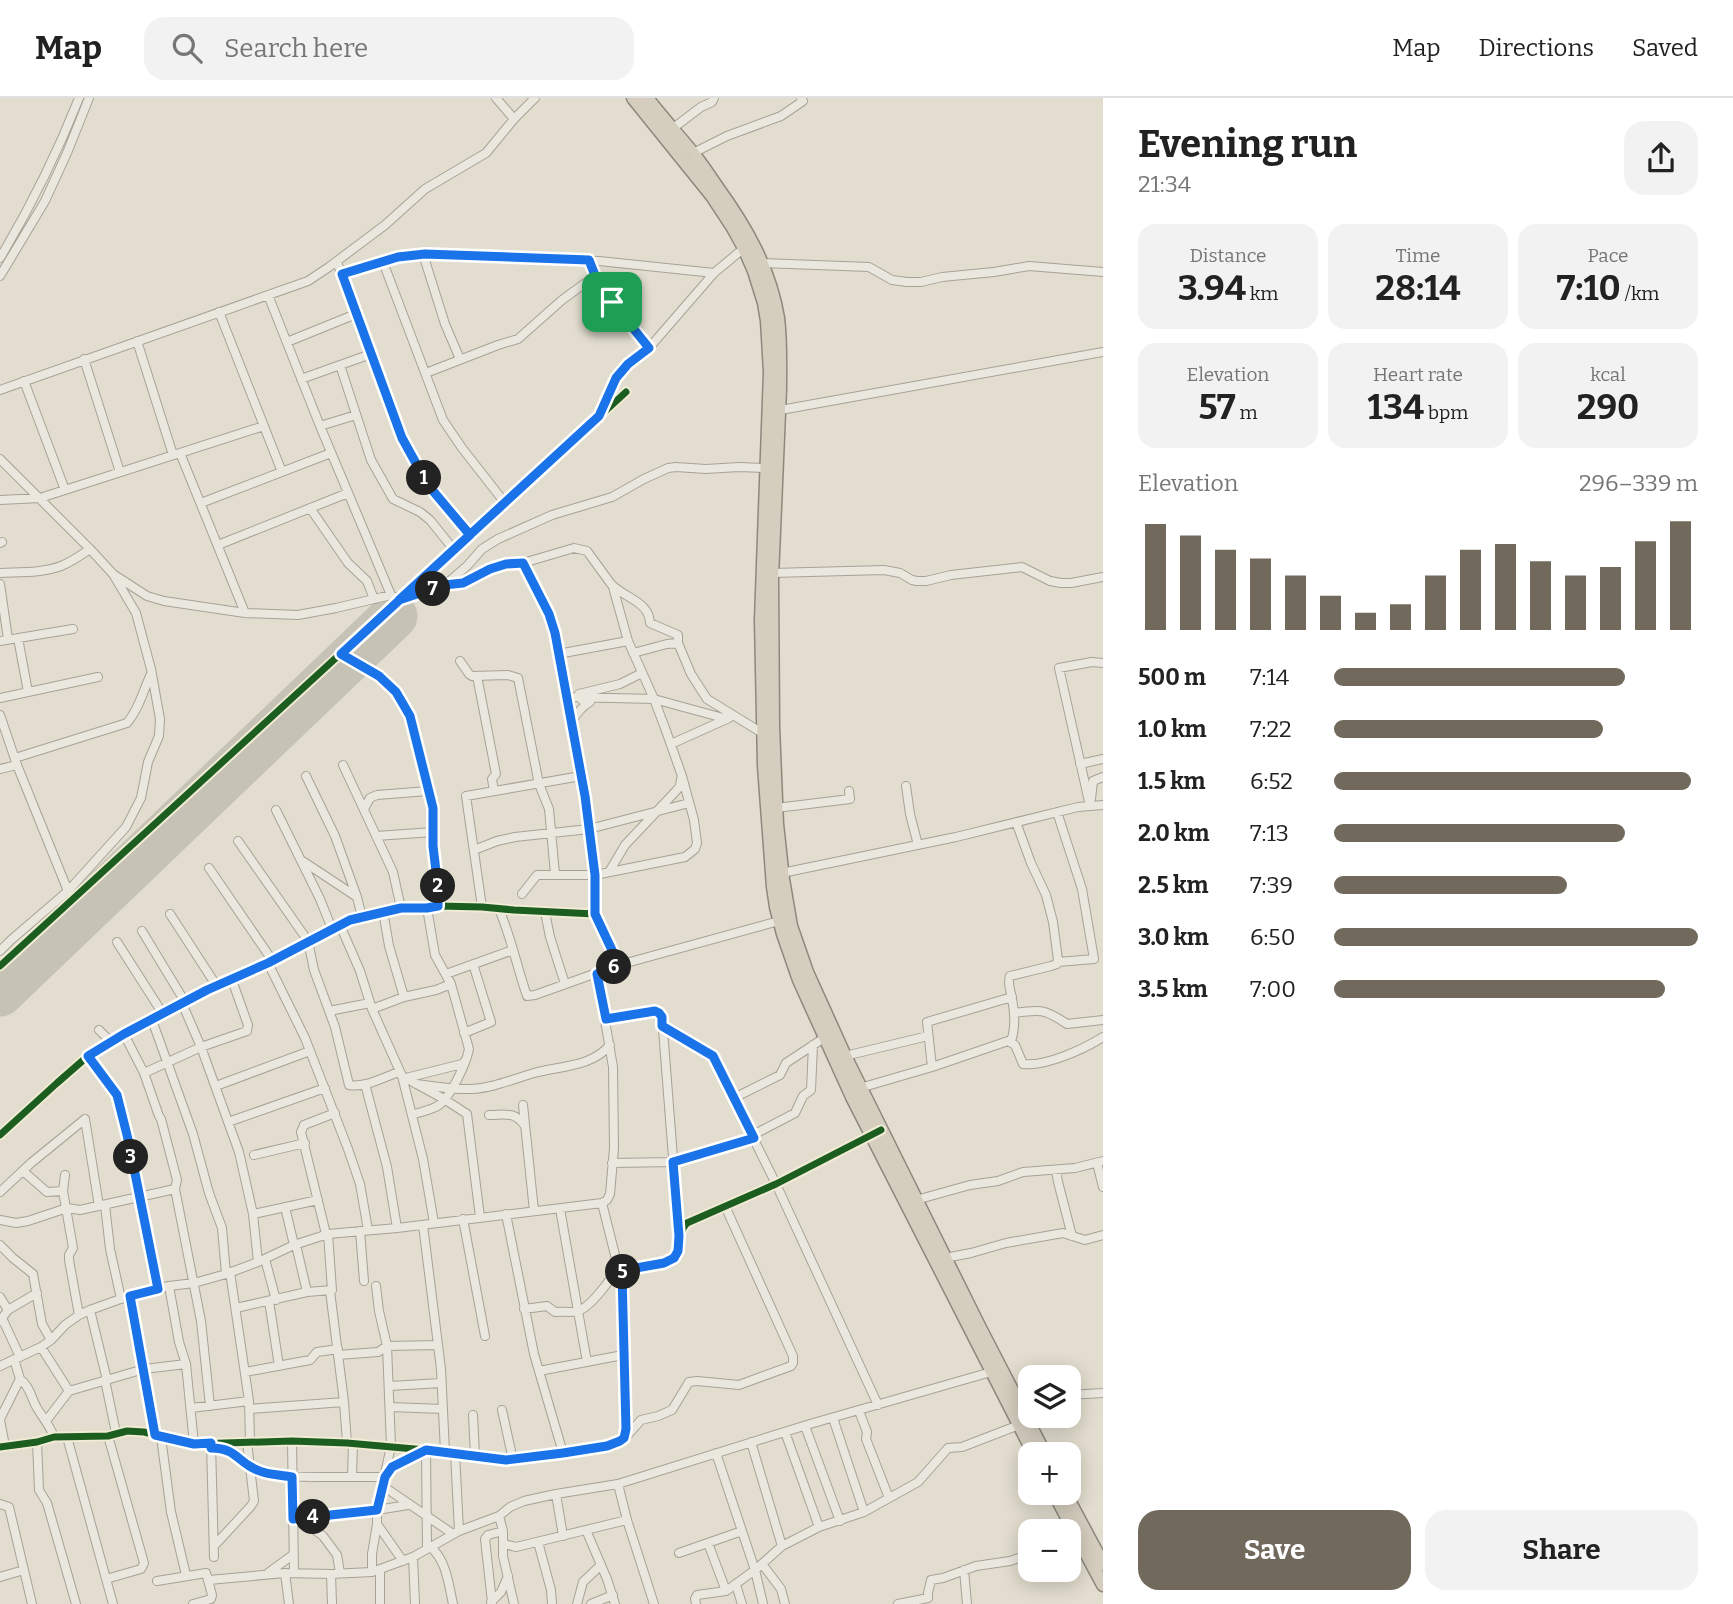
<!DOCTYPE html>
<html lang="en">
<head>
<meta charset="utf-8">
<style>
	:root { --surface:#fff; --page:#f2f2f2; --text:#222; --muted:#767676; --line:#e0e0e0; --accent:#72695d }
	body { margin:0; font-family:Bitter,serif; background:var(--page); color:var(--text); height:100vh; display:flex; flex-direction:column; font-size:26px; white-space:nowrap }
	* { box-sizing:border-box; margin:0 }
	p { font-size:23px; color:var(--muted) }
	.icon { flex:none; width:38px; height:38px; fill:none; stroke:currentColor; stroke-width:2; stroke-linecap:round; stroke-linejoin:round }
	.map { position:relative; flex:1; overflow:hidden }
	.side { display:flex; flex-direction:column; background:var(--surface); width:630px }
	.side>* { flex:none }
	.tools { position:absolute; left:1018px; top:1267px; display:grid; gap:14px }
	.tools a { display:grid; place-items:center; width:63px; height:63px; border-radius:14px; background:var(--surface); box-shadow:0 4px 18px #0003; font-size:35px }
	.pin { position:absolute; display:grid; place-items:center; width:60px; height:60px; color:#fff; margin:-30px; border-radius:14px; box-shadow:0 4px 10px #0006 }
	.km { position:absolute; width:35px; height:35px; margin:-18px; border-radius:50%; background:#222; color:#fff; font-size:19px; line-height:35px; text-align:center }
	.round { display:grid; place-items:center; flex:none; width:74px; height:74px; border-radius:21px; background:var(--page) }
	.overview { display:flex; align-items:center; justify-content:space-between; height:119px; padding:0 35px }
	h1 { font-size:38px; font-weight:700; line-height:52px }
	.figures { display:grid; grid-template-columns:repeat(3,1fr); gap:10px; height:119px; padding:7px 35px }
	.figures div { display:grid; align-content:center; border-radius:18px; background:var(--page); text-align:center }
	.figures b { font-size:35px; font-weight:700 }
	.figures small { font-size:19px; font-weight:400 }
	.figures p { font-size:19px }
	.chart { height:196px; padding:14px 35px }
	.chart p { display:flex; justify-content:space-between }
	.chart svg { width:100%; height:126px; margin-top:7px; stroke:var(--accent); stroke-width:6 }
	.button { display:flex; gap:14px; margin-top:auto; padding:14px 35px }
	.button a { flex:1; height:80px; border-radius:21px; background:var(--accent); color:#fff; font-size:28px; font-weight:700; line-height:80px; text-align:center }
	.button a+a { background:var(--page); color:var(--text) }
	ul { padding:0 35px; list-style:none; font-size:23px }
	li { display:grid; grid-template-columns:112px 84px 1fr; align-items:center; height:52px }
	li i { height:18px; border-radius:9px; background:var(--accent) }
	header { display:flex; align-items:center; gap:42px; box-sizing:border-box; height:98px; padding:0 35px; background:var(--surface); border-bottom:2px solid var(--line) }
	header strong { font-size:33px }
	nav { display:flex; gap:38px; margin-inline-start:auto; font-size:24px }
	.search { width:490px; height:63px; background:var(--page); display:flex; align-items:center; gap:18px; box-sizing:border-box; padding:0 24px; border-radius:21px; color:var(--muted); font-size:26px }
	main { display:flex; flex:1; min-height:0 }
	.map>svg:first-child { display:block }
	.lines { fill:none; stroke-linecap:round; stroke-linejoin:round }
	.runway { stroke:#c6c2b6; stroke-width:47 }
	.minor-casing { stroke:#a7a296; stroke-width:10 }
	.highway-casing { stroke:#8d887e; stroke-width:15 }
	.minor { stroke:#eae7de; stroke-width:8 }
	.highway { stroke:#d5cebf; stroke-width:12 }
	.cycleway-casing { stroke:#f2ebd5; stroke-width:11 }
	.cycleway { stroke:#1b5e20; stroke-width:7 }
	.route-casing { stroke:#fff; stroke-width:14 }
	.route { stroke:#1a73e8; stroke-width:9 }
</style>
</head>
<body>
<header>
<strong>Map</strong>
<div class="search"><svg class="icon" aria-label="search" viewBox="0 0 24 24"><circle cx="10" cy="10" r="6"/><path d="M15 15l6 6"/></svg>Search here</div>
<nav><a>Map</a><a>Directions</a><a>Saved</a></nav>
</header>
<main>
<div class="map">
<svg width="1103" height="1506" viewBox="0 0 1103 1506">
	<rect width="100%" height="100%" fill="#e2ddce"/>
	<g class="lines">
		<!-- runway -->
		<path class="runway" d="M0,895L394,518"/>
		<defs>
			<path id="minor" d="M496,0L514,21
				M672,31L701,9L712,4L714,0
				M693,55L727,38L781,18L803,3L801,0
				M423,156L445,226L460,261
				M0,160C31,108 57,56 79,0
				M588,162C600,195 627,223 649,250
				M337,164L402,340L428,387L470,437
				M383,164L443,322L462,350L505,405
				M762,165L869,169L892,182L907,184H921L942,179L994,174L1029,168L1103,174
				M342,176L398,159L425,156L599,163L714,175
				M0,178L45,103L67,55L89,0
				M268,197L320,328L391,497
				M219,214L282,374
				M137,243L173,357
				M287,244L356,216
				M84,261L120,374
				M340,267L371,362L393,401L420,414L430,422L454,452
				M426,275L498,247L518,241L562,202L595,178
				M301,281L371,256
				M24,283L65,392
				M0,292L308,183L329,169L385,127L425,91L486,55L514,21L535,0
				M775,313L1103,254
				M601,315L616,280L628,266L649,250L714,175L744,150
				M320,328L356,317
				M180,355L245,515
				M0,361L90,451L113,476L136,515L151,571L160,621L159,638L148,664L141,700L126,729L68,793L11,842L0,853
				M0,402L40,400L264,328
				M201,405L331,355
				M310,410L348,465L367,483L374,501
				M0,445L2,444
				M218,447L348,395
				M523,465L549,516L555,535L585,698L595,777V816L619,867
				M0,475C20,474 43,475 61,468C71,464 81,457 90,451
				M772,475L884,472L900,475L912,482L917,483H926L951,477L1022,469L1050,483L1061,485H1071L1103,479
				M113,476L147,498L164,503L245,515L298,517L336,510L391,497L399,502L445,487L463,485L490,471L506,466L523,465L574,450L587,453C595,464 603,475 611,486C624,500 649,503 650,525L678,537V545L691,576L707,601L764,636
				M0,486L8,541
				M445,487L467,468L482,451L498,441L552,417L612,399L644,381L668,370L676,369L706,371L739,369L766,370
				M18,540L28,594
				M0,543L73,531
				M633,555L667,546L678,545
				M341,556L379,578L396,594L410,618L433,710V748L438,790V808
				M558,556L628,543
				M460,563L469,576L472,578L508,577L518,580L539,686L549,711L555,776
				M477,578L496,676L492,681L494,693
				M579,596L620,586L642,575
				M569,599L654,601L727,621
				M0,600L98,579
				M0,617L17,667L68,793
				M571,625C576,616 581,609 590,604L582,602
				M671,646L729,620
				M15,660L127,625C139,611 143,593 151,576
				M1080,666L1103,661
				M343,667L393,774L401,810
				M0,671L17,667
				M306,678L335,738L357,799
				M906,688L910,716L918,747
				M1091,701L1093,683L1103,679
				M1090,708L1059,570L1092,564L1103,565
				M776,710L850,701L849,693
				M364,711L370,700L377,697L428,693
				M276,712L320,801L332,831
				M1057,714L1082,791L1094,861L1058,864
				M376,738L433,734
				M238,743L308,843L314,872L335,929L349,987C365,990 384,979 399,974
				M474,752L497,743L515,739L589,731L689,705
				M304,764L357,799L362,819
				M209,770L272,862
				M609,774L625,747L676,693L680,688L681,681
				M782,775L956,739L1078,709L1103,707
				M522,796L537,777H595L685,759L695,751L697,745L694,722L682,678L665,630L654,601L628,543L613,489
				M482,809L466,698L581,678
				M499,811C511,839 517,869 527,898L535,897L619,867L779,823
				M383,813L389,848L404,899
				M545,814L550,839L565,886
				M170,816L216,887
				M340,827L360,873L372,911L402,978L423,1061L434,1125
				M142,833L185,904
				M117,844L163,916
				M268,865L305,940L348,1051L360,1086L368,1132
				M0,868L626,294
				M446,876L513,852
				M182,905L201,949L239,1054L253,1116L258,1164
				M372,911L404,899L436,892L451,886
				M329,913L370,905
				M1014,915C1040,911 1045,911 1067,926L1103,922
				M606,921L655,913L659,915L662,919L679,1136
				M152,922L193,1036L209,1095L222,1130L226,1176
				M662,927L713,959L776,1086L878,1307
				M99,932L111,944
				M464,935L491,924L473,866
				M1011,943C1016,929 1015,916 1012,901C1011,893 1007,886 1010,878L1051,868L1057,866L1058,862L1053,824L1046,797L1031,765L1016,724
				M88,958L117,997L129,1045L158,1191
				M845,958L928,938
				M932,969L1008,943L1015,947L1023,966C1045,969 1084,951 1103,939
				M144,975L201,949L247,933L248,927L232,882
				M402,978L444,1001L467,1016L480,1119
				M406,980L462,966L465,963
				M365,986L387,1069L397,1130
				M416,986C434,988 453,992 471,991C493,990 513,981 534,975C559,968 592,969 610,947
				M216,988L310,953
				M860,990L932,969L927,924L1012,899
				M734,1000L780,977L786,965L824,940
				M523,1007L534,1113
				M412,1017C420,1014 432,1012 439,1007C451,998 466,966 469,951L451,886L435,857L427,810
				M489,1017C506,1017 515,1013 525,1028
				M228,1024L325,990
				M0,1037L57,985L88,958L124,936L207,892L268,865L350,823L401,810H427L438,808L482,809L514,812L595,816
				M753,1037L795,1015L803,998L811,992L813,947
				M254,1057L305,1045
				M612,1065L673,1064L754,1040
				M1097,1065L1103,1089
				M1056,1072L1058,1084L1072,1138
				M23,1073L47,1094L63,1093
				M65,1077L63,1093L73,1150L69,1157V1162L79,1217
				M175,1091L201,1223L210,1308
				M0,1094L31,1065L85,1021L99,1108
				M916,1102L970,1087L998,1083L1023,1074L1075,1070L1103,1063
				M105,1107L110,1151L121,1201
				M285,1109L294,1147
				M560,1111L587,1264
				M253,1116L318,1102
				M506,1116L534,1256L563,1355
				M463,1121L485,1238
				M0,1122L16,1125L28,1123L67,1110L80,1112L175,1091L177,1082L161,1021L159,1018L144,975L124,936
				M423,1127L441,1271L445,1354
				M360,1133L364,1183
				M326,1136L301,1034L304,1027L335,1015
				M0,1147L13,1160L33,1176L42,1226L51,1242
				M296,1147L307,1194
				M945,1160L971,1155L1006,1145L1063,1135L1085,1142L1103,1137
				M265,1161L276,1202
				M230,1174L249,1303
				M169,1188L179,1244L186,1266L194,1346
				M376,1188L379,1213L387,1248L438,1247
				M330,1193L344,1304L347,1345
				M129,1198L155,1337
				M0,1199L8,1212
				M269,1203L279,1268
				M236,1210L307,1194L332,1192L328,1136
				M524,1211L547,1208L555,1214C562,1213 572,1215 578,1213C590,1209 616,1178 617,1165L602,1105
				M90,1212L107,1282
				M2,1220L20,1259
				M0,1223L8,1212L37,1195
				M41,1249L69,1293
				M338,1257L378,1254L387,1248L391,1348L377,1412V1426L372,1456V1474
				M0,1268L41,1249L51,1242L65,1227L79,1217L90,1212L137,1195L169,1188L194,1185L226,1176L258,1164L294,1147L328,1136L397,1130L602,1105L607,1102L610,1096L614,1050L613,969L597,876
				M539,1273L623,1257
				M245,1274L310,1262L317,1254L338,1251
				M20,1281C30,1288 31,1300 37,1310C43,1320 50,1328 54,1339
				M105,1282L116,1335
				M390,1288L441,1285
				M1069,1297L1103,1295
				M1017,1302L1031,1300
				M390,1309L443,1311
				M191,1310L249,1303L250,1344
				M249,1311L344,1304
				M502,1312L513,1362
				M859,1313L867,1334L866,1341L889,1400
				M473,1317L475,1358
				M833,1320L864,1414
				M0,1321L20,1281L14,1261
				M0,1322L5,1348
				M46,1323L69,1293L144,1271L186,1266
				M805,1328L840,1423
				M785,1334L819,1429
				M67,1339L113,1506
				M161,1339L171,1414L186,1477
				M625,1340L641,1322L658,1318L672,1312L689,1284L697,1283L739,1287L791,1268L793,1265V1258L725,1108
				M292,1343L294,1475
				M37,1344L39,1392L47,1405L76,1506
				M751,1344L782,1448
				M211,1345L214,1459
				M0,1349L37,1344L54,1339L108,1338L127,1333L144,1334L194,1346L292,1343L347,1345L426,1352L506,1362L563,1355L607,1348L620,1344L624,1340L626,1331L622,1186V1176L625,1172C639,1167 673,1170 678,1153C681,1142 678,1135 687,1125L776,1086L875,1035
				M214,1350C237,1350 245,1370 266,1375C284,1379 302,1379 320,1379C342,1379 363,1379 385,1379L397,1365L426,1352L427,1450
				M455,1355L459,1433
				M716,1355L755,1472L763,1506
				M352,1379L353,1345
				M618,1386L627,1422L654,1506
				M383,1388L453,1436
				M556,1396L563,1438
				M0,1406L9,1409L32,1506
				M499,1418L503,1433V1458L514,1506
				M293,1421L377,1412L408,1407
				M300,1421L323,1438L337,1457L340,1475
				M377,1426L403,1463
				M586,1432L607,1481L615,1506
				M538,1444L551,1492L552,1506
				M708,1445L726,1493
				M504,1446L516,1449L627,1422
				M214,1448L251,1408L254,1403L247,1344
				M430,1448C447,1464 448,1484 453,1506
				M679,1455L742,1433
				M413,1459L415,1506
				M762,1466L781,1491L785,1506
				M964,1472L967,1506
				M268,1475L294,1456
				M285,1475L289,1506
				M331,1476L332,1506
				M0,1479L24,1472
				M106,1481L141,1471L144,1465L108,1338
				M209,1482L285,1475L331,1476L372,1474L413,1459L459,1433L499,1418L510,1409L524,1403L556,1396L618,1386L810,1326L991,1274
				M157,1483L206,1475L212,1497L211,1501L193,1506
				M736,1487L742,1506
				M491,1504L501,1494L508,1478
				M492,1504L485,1441L488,1437L503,1433
				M380,1506V1471
				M577,1506L583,1484L601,1467
				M591,1506L613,1497
				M696,1506L695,1501L697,1497L726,1493L755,1472L782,1448L819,1429L864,1414L918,1384L948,1350L962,1349L1019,1327
				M898,1506L928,1500V1495L931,1482L943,1480L976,1468L1010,1463L1031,1456"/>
			<path id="highway" d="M633,0L712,98L733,130L744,150L754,173L764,205L767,223L770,274L761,522L764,668L773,789L776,809L783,836L799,882L852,999L1034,1356
				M647,0C661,18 677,36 692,54C701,65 709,77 717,89C746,129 770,171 778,220C781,244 780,267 780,291L772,480L773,629L777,726L783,781L791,828L807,874L845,958L980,1230L1045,1356
				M1054,1395L1103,1487
				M1065,1395L1103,1466"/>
		</defs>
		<!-- minor casing -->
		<use href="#minor" class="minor-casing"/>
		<!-- highway casing -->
		<use href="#highway" class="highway-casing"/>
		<!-- minor -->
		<use href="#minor" class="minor"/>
		<!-- highway -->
		<use href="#highway" class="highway"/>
		<defs>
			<path id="cycleway" d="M0,868L626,294
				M0,1037L57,985L88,958L124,936L207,892L268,865L350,823L401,810H427L438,808L482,809L514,812L595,816
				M0,1349L37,1344L54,1339L108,1338L127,1333L144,1334L194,1346L292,1343L347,1345L426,1352L506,1362L563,1355L607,1348L620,1344L624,1340L626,1331L622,1186V1176L625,1172C639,1167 673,1170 678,1153C681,1142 678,1135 687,1125L776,1086L881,1032"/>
		</defs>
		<!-- cycleway casing -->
		<use href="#cycleway" class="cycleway-casing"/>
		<!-- cycleway -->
		<use href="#cycleway" class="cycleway"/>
	</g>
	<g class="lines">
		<defs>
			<path id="route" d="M612,204L596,180L589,162L425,156L398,159L342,176L402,340L428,387L470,437L341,556L379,578L396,594L410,618L433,710V748L438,790V808L427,810H401L350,822L268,865L207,892L124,936L88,958L117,997L129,1045L158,1191L130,1198L155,1337L194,1346L211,1345V1350C237,1350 237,1364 257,1372C268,1377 281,1377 292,1379L293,1421L377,1412L385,1379L392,1369L426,1352L506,1362L563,1355L607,1348L620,1343L624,1340L626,1331L622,1176L625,1172L664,1165L674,1160L678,1153L679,1138L673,1064L754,1040L713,958L662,928V919L659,915L655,913L606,921L597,876L619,867L595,816V777L585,698L555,535L549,516L523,465L506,466L490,471L463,485L444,487L399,502L599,318L616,280L628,266L649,250L612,204"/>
		</defs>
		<!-- route casing -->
		<use href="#route" class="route-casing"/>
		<!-- route -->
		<use href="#route" class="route"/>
	</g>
</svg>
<div class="tools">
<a><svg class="icon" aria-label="layers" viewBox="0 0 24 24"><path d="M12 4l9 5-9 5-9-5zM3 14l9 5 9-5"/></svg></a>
<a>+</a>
<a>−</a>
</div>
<div class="pin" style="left:612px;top:204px;background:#1e9e55"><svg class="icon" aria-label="arrive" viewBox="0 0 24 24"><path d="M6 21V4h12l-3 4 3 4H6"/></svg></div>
<b class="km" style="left:424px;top:380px">1</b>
<b class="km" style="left:438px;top:788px">2</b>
<b class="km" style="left:131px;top:1059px">3</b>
<b class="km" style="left:313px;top:1419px">4</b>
<b class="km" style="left:623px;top:1174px">5</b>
<b class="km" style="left:614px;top:869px">6</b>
<b class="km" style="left:433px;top:491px">7</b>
</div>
<section class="side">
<div class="overview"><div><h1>Evening run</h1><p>21:34</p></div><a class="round"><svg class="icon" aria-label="share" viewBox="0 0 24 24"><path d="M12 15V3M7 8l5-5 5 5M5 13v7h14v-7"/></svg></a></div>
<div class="figures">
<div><p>Distance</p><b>3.94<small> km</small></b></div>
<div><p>Time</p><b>28:14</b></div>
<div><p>Pace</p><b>7:10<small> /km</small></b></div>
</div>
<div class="figures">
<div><p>Elevation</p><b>57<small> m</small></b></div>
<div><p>Heart rate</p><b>134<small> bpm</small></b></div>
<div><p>kcal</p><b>290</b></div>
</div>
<div class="chart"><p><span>Elevation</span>296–339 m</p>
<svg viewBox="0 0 160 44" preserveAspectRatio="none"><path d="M5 44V7M15 44V11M25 44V16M35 44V19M45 44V25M55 44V32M65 44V38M75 44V35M85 44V25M95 44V16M105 44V14M115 44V20M125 44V25M135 44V22M145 44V13M155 44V6"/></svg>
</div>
<ul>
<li><b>500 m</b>7:14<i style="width:80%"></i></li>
<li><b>1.0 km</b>7:22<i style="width:74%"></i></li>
<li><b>1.5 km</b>6:52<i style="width:98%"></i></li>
<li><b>2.0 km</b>7:13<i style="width:80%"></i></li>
<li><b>2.5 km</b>7:39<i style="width:64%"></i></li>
<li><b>3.0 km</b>6:50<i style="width:100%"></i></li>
<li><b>3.5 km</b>7:00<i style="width:91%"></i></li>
</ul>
<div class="button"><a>Save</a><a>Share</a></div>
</section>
</main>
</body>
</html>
